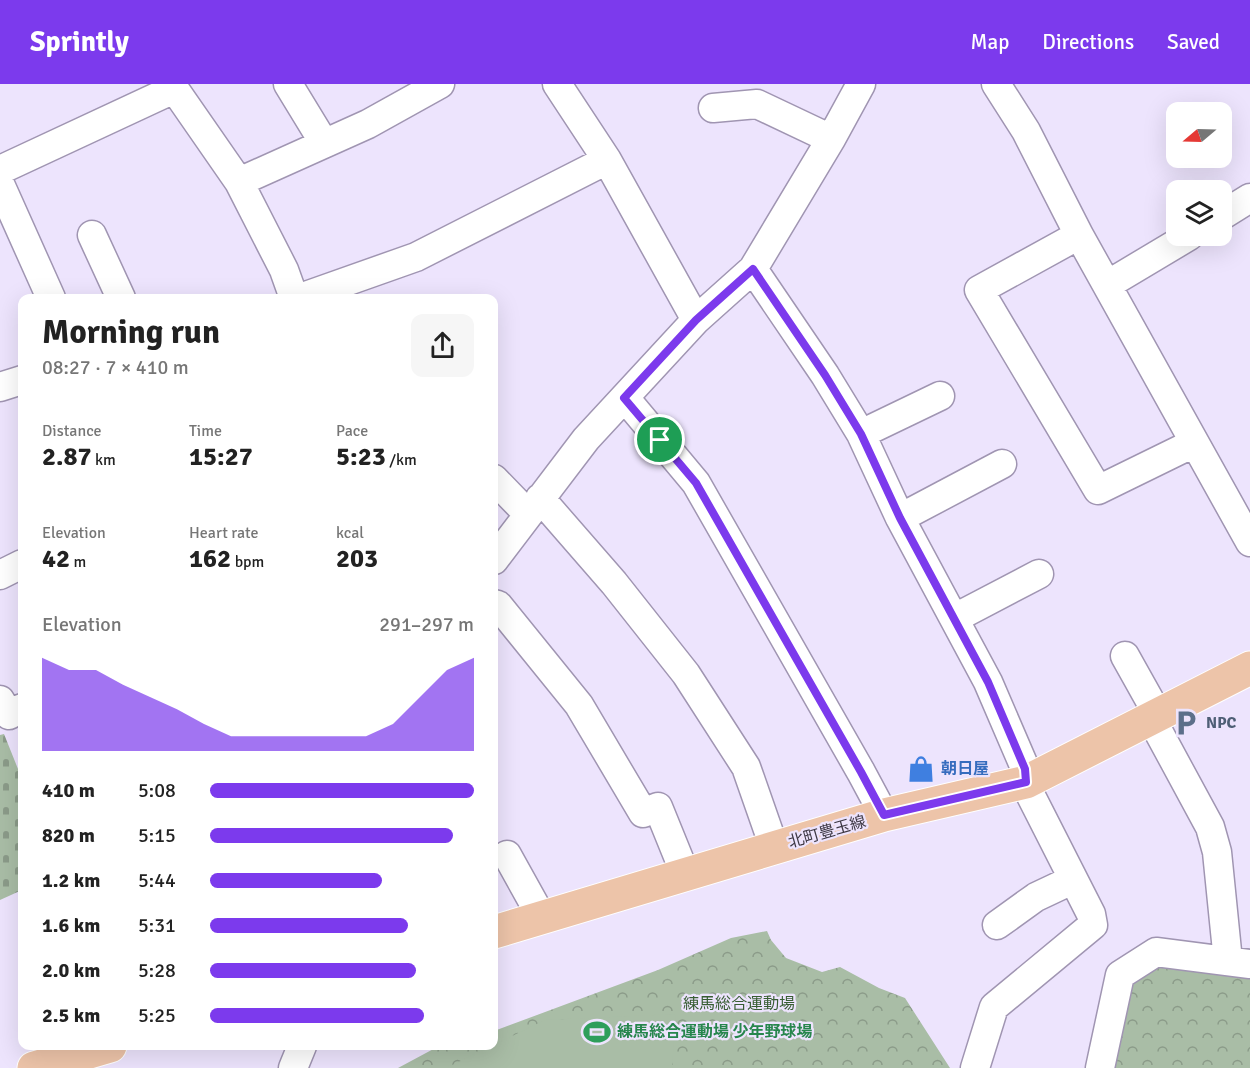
<!DOCTYPE html>
<html lang="en">
<head>
<meta charset="utf-8">
<style>
	:root { --surface:#fff; --page:#f6f6f6; --text:#222; --muted:#767676; --accent:#7c3aed }
	body { margin:0; font-family:Signika,"Noto Sans JP",sans-serif; background:var(--page); color:var(--text); height:100vh; display:flex; flex-direction:column; font-size:22px; white-space:nowrap }
	* { box-sizing:border-box; margin:0 }
	p { font-size:20px; color:var(--muted) }
	.icon { flex:none; width:33px; height:33px; fill:none; stroke:currentColor; stroke-width:2; stroke-linecap:round; stroke-linejoin:round }
	.map { position:relative; flex:1; overflow:hidden }
	.sheet { position:absolute; left:18px; top:210px; width:480px; height:756px; display:flex; flex-direction:column; background:var(--surface); border-radius:12px; box-shadow:0 6px 24px #0002 }
	.sheet>* { flex:none }
	.needle { width:39px; rotate:251deg }
	.buttons { position:absolute; left:1166px; top:18px; display:grid; gap:12px }
	.buttons a { display:grid; place-items:center; width:66px; height:66px; border-radius:12px; background:var(--surface); box-shadow:0 6px 24px #0002; font-size:30px }
	.pin { position:absolute; display:grid; place-items:center; width:51px; height:51px; color:#fff; margin:-26px; border:3px solid #fff; border-radius:50%; box-shadow:0 2px 6px #0007 }
	.round { display:grid; place-items:center; flex:none; width:63px; height:63px; border-radius:12px; background:var(--page) }
	.overview { display:flex; align-items:center; justify-content:space-between; height:102px; padding:0 24px }
	h1 { font-size:33px; font-weight:700; line-height:45px }
	.metrics { display:grid; grid-template-columns:repeat(3,1fr); gap:9px; height:102px; padding:6px 24px }
	.metrics div { display:grid; align-content:center }
	.metrics b { font-size:26px; font-weight:700 }
	.metrics small { font-size:16px; font-weight:400 }
	.metrics p { font-size:16px }
	.chart { height:168px; padding:12px 24px }
	.chart p { display:flex; justify-content:space-between }
	.chart svg { width:100%; height:108px; margin-top:6px; fill:var(--accent); opacity:.7 }
	ul { padding:0 24px; list-style:none; font-size:20px }
	li { display:grid; grid-template-columns:96px 72px 1fr; align-items:center; height:45px }
	li i { height:15px; border-radius:8px; background:var(--accent) }
	header { display:flex; align-items:center; gap:36px; box-sizing:border-box; height:84px; padding:0 30px; background:var(--accent); color:#fff }
	header strong { font-size:28px }
	nav { display:flex; gap:33px; margin-inline-start:auto; font-size:21px }
	.map>svg:first-child { display:block }
	.forest { fill:url(#forest-crowns) }
	.cemetery { fill:url(#cemetery-stones) }
	.pitch { fill:#a9bda6 }
	.lines { fill:none; stroke-linecap:round; stroke-linejoin:round }
	.minor-casing { stroke:#a095b2; stroke-width:31 }
	.major-casing { stroke:#fff; stroke-width:35 }
	.minor { stroke:#fff; stroke-width:28 }
	.major { stroke:#edc4a9; stroke-width:33 }
	.route-casing { stroke:#fff; stroke-width:12 }
	.route { stroke:#7c3aed; stroke-width:8 }
	.labels { text-anchor:middle; dominant-baseline:central; stroke-width:4.5; stroke-linejoin:round; paint-order:stroke }
	.service-label { font-size:16px; font-weight:bold; fill:#4e5e75; stroke:#ede4fd; text-anchor:start }
	.shop-label { font-size:16px; font-weight:bold; fill:#366cbe; stroke:#ede4fd; text-anchor:start }
	.street-label { font-size:16px; fill:#3d3844; stroke:#ede4fd }
	.park-label { font-size:16px; fill:#375d32; stroke:#ede4fd }
	.leisure-label { font-size:16px; font-weight:bold; fill:#27864d; stroke:#ede4fd; text-anchor:start }
</style>
</head>
<body>
<header>
<strong>Sprintly</strong>
<nav><a>Map</a><a>Directions</a><a>Saved</a></nav>
</header>
<div class="map">
<svg width="1250" height="984" viewBox="0 0 1250 984">
	<defs>
		<pattern id="forest-crowns" width="20" height="18" patternUnits="userSpaceOnUse" patternTransform="scale(1.5)"><rect width="20" height="18" fill="#a9bda6"/><path d="M2 6a3 3 0 1 1 6 0M12 15a3 3 0 1 1 6 0" fill="none" stroke="#8b9b89"/></pattern>
		<pattern id="cemetery-stones" width="16" height="16" patternUnits="userSpaceOnUse" patternTransform="scale(1.5)"><rect width="16" height="16" fill="#a9bda6"/><path d="M2 7V4a2 2 0 0 1 4 0v3zM10 15v-3a2 2 0 0 1 4 0v3z" fill="#8b9b89"/></pattern>
	</defs>
	<rect width="100%" height="100%" fill="#ede4fd"/>
	<!-- forest -->
	<path class="forest" d="M767,847L771,856L786,874L822,888L840,883L879,904L905,914L950,984H398L439,962L449,963L455,962H494V947L658,886L731,854Z
		M1165,878L1250,892V984H1107L1128,903Z"/>
	<!-- cemetery -->
	<path class="cemetery" d="M4,650L22,695V806L0,816V651Z"/>
	<!-- pitch -->
	<path class="pitch" d="M676,930L672,984H446L545,936Z"/>
	<g class="lines">
		<defs>
			<path id="minor" d="M171,0L239,98L284,186L294,214
				M288,0L324,59
				M557,0L607,76L696,236
				M996,0L1026,47L1079,151L1250,458
				M713,24L757,20L831,55
				M0,86L174,5
				M239,98L368,40L440,0
				M0,100L51,214
				M1221,132L1250,114
				M92,151L121,214
				M1079,151L979,206L1098,406L1194,359
				M753,185L825,291L861,350L900,434L988,598L1025,684L1028,706L1091,830L1093,841L994,923L975,984
				M1107,201L1189,152
				M300,214L416,173L607,76
				M0,303L22,296
				M625,314L696,399L861,688L884,731
				M861,350L940,312
				M494,395L528,430
				M540,414L614,499L686,590L746,683L774,763
				M900,434L1002,380
				M494,476L586,355L696,236L753,185L831,55L861,0
				M0,491L22,480
				M494,520L498,521L579,621L643,729L658,723L686,792
				M955,534L1039,490
				M1125,572L1158,631
				M0,616L9,631L22,624
				M1151,634L1210,743L1217,768L1228,877
				M507,771L542,834
				M997,841L1036,813L1072,796
				M293,984L302,962
				M1100,984L1120,891L1156,868L1250,880"/>
			<path id="major" d="M494,848L884,731L1026,698L1250,584
				M34,984L110,962"/>
		</defs>
		<!-- minor casing -->
		<use href="#minor" class="minor-casing"/>
		<!-- major casing -->
		<use href="#major" class="major-casing"/>
		<!-- minor -->
		<use href="#minor" class="minor"/>
		<!-- major -->
		<use href="#major" class="major"/>
	</g>
	<g class="lines">
		<defs>
			<path id="route" d="M753,185L825,291L861,350L900,434L988,598L1025,685L1026,698L884,731L861,688L696,399L624,314L696,236Z"/>
		</defs>
		<!-- route casing -->
		<use href="#route" class="route-casing"/>
		<!-- route -->
		<use href="#route" class="route"/>
	</g>
	<!-- icons -->
	<defs>
		<symbol id="parking-bare" viewBox="-9 -9 18 18"><path d="M-3.5-5.5H1a3.5 3.5 0 0 1 0 7H-1V5.5H-3.5ZM-1-3.4V-.6H.8a1.4 1.4 0 0 0 0-2.8Z" fill="#5c6f8a" stroke="#ede4fd" stroke-width="2.5" paint-order="stroke"/></symbol>
		<symbol id="shop-bare" viewBox="-9 -9 18 18"><path d="M-5-2.5h2.3a2.7 3.5 0 0 1 5.4 0H5L5.5 6h-11ZM-1.5-2.5h3a1.5 2.3 0 0 0-3 0Z" fill="#3f7fe0" stroke="#ede4fd" stroke-width="2.5" paint-order="stroke"/></symbol>
		<symbol id="stadium-bare" viewBox="-9 -9 18 18"><path d="M0-5a6.5 5 0 1 0 0 10a6.5 5 0 1 0 0-10ZM-3.5-1.8h7v3.6h-7Z" fill="#2e9e5b" stroke="#ede4fd" stroke-width="2.5" paint-order="stroke"/></symbol>
	</defs>
	<g fill-rule="evenodd">
		<use href="#parking-bare" x="1167" y="620" width="38" height="38"/>
		<use href="#shop-bare" x="902" y="666" width="38" height="38"/>
		<use href="#stadium-bare" x="578" y="929" width="38" height="38"/>
	</g>
	<g class="labels">
		<!-- service labels -->
		<g class="service-label">
			<text x="1206" y="639">NPC</text>
		</g>
		<!-- shop labels -->
		<g class="shop-label">
			<text x="941" y="685">朝日屋</text>
		</g>
		<!-- street labels -->
		<g class="street-label">
			<text transform="translate(827 748) rotate(-16)">北町豊玉線</text>
		</g>
		<!-- park labels -->
		<g class="park-label">
			<text x="739" y="920">練馬総合運動場</text>
		</g>
		<!-- leisure labels -->
		<g class="leisure-label">
			<text x="617" y="948">練馬総合運動場 少年野球場</text>
		</g>
	</g>
</svg>
<div class="buttons">
<a><svg class="needle" viewBox="-14 -14 28 28"><path d="M0-13l5 13h-10z" fill="#e53935"/><path d="M0 13l5-13h-10z" fill="#767676"/></svg></a>
<a><svg class="icon" aria-label="layers" viewBox="0 0 24 24"><path d="M12 4l9 5-9 5-9-5zM3 14l9 5 9-5"/></svg></a>
</div>
<div class="pin" style="left:660px;top:356px;background:#1e9e55"><svg class="icon" aria-label="arrive" viewBox="0 0 24 24"><path d="M6 21V4h12l-3 4 3 4H6"/></svg></div>
<section class="sheet">
<div class="overview"><div><h1>Morning run</h1><p>08:27 · 7 × 410 m</p></div><a class="round"><svg class="icon" aria-label="share" viewBox="0 0 24 24"><path d="M12 15V3M7 8l5-5 5 5M5 13v7h14v-7"/></svg></a></div>
<div class="metrics">
<div><p>Distance</p><b>2.87<small> km</small></b></div>
<div><p>Time</p><b>15:27</b></div>
<div><p>Pace</p><b>5:23<small> /km</small></b></div>
</div>
<div class="metrics">
<div><p>Elevation</p><b>42<small> m</small></b></div>
<div><p>Heart rate</p><b>162<small> bpm</small></b></div>
<div><p>kcal</p><b>203</b></div>
</div>
<div class="chart"><p><span>Elevation</span>291–297 m</p>
<svg viewBox="0 0 160 44" preserveAspectRatio="none"><path d="M0 44V6L10 11L20 11L30 17L40 22L50 27L60 33L70 38L80 38L90 38L100 38L110 38L120 38L130 33L140 22L150 11L160 6V44z"/></svg>
</div>
<ul>
<li><b>410 m</b>5:08<i style="width:100%"></i></li>
<li><b>820 m</b>5:15<i style="width:92%"></i></li>
<li><b>1.2 km</b>5:44<i style="width:65%"></i></li>
<li><b>1.6 km</b>5:31<i style="width:75%"></i></li>
<li><b>2.0 km</b>5:28<i style="width:78%"></i></li>
<li><b>2.5 km</b>5:25<i style="width:81%"></i></li>
</ul>
</section>
</div>
</body>
</html>
